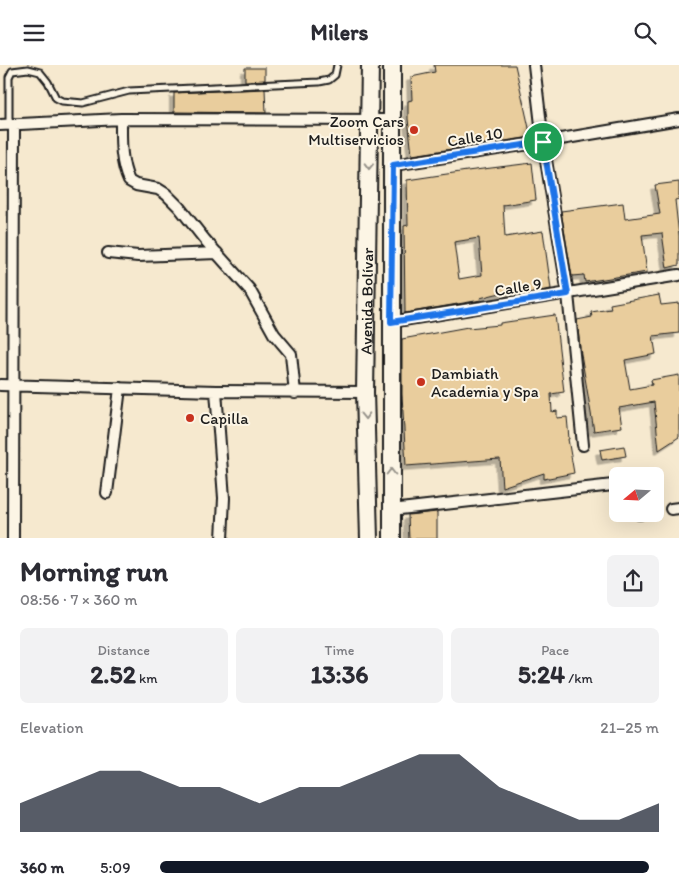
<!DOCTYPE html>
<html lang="en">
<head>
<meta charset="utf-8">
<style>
	:root { --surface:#fff; --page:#f2f2f3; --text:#2b2b33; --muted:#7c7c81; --accent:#111827 }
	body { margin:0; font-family:Itim,sans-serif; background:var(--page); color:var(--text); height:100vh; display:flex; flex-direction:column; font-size:19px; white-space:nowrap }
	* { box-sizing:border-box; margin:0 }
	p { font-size:16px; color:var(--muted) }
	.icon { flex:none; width:28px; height:28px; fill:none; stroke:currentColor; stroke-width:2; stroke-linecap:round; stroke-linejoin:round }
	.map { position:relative; height:473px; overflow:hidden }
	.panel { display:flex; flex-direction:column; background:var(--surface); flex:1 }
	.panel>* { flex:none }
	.needle { width:32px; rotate:251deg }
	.fabs { position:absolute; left:609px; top:402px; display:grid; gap:10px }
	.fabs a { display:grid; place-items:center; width:55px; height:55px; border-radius:8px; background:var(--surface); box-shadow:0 5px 20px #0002; font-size:25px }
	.pin { position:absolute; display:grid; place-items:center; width:42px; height:42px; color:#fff; margin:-21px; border:2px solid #fff; border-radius:50%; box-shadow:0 1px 5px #0007 }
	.round { display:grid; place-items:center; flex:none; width:52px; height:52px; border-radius:8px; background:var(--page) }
	.head { display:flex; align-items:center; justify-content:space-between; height:85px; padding:0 20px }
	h1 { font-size:28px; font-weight:700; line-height:38px }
	.figures { display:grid; grid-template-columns:repeat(3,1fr); gap:8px; height:85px; padding:5px 20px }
	.figures div { display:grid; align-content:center; border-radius:8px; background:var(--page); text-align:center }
	.figures b { font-size:25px; font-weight:700 }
	.figures small { font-size:14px; font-weight:400 }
	.figures p { font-size:14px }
	.chart { height:140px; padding:10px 20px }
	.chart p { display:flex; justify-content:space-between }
	.chart svg { width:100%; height:90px; margin-top:5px; fill:var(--accent); opacity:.7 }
	ul { padding:0 20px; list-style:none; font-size:16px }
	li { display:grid; grid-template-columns:80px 60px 1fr; align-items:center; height:38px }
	li i { height:12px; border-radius:6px; background:var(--accent) }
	header { display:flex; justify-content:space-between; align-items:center; height:65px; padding:0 20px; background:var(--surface); font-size:22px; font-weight:700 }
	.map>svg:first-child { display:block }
	.building { fill:#e9cd9d; stroke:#1c1c1c; fill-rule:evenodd; filter:url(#shadow) }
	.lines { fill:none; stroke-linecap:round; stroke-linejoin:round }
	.lane-casing { stroke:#1c1c1c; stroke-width:9 }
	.street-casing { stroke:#1c1c1c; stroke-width:14 }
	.primary-casing { stroke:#1c1c1c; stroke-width:20 }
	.lane { stroke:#fcf5e5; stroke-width:5 }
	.street { stroke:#fcf5e5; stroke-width:10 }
	.primary { stroke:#fcf5e5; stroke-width:16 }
	.oneway { stroke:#97938b }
	.route-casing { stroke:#fff; stroke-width:10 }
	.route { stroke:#1a73e8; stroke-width:6 }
	.poi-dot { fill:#c8321e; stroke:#fcf5e5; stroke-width:2 }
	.labels { text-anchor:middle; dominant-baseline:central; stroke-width:4; stroke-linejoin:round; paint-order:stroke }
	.poi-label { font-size:16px; fill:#1c1c1c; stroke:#fcf5e5; text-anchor:start }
	.street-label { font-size:16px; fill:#1c1c1c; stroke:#fcf5e5 }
</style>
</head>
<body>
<header><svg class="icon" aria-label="menu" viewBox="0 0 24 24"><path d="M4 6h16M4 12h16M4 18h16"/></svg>Milers<svg class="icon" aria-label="search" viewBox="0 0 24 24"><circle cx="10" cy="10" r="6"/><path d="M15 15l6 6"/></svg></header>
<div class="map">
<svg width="679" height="474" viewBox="0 0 679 474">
	<defs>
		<filter id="shadow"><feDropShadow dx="-4.5" dy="4.5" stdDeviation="0" flood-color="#0004"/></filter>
	</defs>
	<rect width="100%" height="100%" fill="#f6e9cf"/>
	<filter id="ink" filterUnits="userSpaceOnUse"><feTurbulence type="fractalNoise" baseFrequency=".02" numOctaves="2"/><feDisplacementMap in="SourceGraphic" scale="10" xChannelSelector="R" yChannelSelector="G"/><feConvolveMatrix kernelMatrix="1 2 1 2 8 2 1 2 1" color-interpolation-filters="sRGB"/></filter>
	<g filter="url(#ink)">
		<!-- building -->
		<path class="building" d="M434,0H515L531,72L412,90L408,54V36L412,35L411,12L435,7Z
			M245,3H265V15L245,16Z
			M265,24L266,48L174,47V28Z
			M532,98L536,135L503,140L505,172L543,166L551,224L516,230V226L496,229L480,233L481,235L405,248L404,161L408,160L407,115L467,106ZM479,173L482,210L459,214L454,177Z
			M679,117V134L675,135L679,171V200L667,203L662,168L642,170L647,207L585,217L584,210L572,211L561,146L623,138L625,154L660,149L655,120Z
			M659,230L661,240L679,238V268L653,271L656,289L625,295L630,324L652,320L651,315L679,310V372L659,385L654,337L619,343L622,362L594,366L580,283L577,255L592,252L591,247L611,244L610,239Z
			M555,250L564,327L551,329L552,347L557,346V353L567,352L569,374H568L574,408L544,414V408L502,422L500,394L406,401L402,329V274L468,262V263L500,260V258Z
			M624,381L626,391L602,395L600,385Z
			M437,447V474H409L408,450Z"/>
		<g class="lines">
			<defs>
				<path id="lane" d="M9,59V12L12,6L28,4L40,7L48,17L56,33L62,36L83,38L129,26L319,17L329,15L335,10L337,0"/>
				<path id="street" d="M534,0L543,77L568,229L583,380
					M121,54C121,75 120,96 129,116L136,120L158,124L166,129L179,142L205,175L249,224L274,269L291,289L295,328
					M0,60L121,54L393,55
					M393,100L543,77L679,54
					M108,188L138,191L217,188
					M391,257L679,210
					M0,320L216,326L365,327
					M216,326L224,433L222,474
					M107,428L120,323
					M671,444L679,443
					M391,445L613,420L618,422
					M639,449H640
					M13,474L14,59"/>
				<g id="primary">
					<path id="s1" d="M369,474L365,327L370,0"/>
					<path d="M392,474V0"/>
				</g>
			</defs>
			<!-- lane casing -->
			<use href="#lane" class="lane-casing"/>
			<!-- street casing -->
			<use href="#street" class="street-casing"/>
			<!-- primary casing -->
			<use href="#primary" class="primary-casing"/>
			<!-- lane -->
			<use href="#lane" class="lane"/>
			<!-- street -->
			<use href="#street" class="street"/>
			<!-- primary -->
			<use href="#primary" class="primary"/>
		</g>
		<!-- one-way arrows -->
		<defs><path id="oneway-chevron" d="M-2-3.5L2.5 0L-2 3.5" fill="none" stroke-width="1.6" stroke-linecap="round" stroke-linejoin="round" transform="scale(1.25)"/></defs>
		<g class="oneway">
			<use href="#oneway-chevron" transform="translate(369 101) rotate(91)"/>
			<use href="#oneway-chevron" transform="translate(365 351) rotate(88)"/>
			<use href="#oneway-chevron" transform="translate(391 407) rotate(-90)"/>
		</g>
	</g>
	<g class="lines" filter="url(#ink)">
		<defs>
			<path id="route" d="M543,77L568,229L391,257L393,100Z"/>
		</defs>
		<!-- route casing -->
		<use href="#route" class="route-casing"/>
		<!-- route -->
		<use href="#route" class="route"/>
	</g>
	<!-- markers -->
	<g class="poi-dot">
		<circle cx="414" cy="65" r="5"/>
		<circle cx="421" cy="317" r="5"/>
		<circle cx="190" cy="353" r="5"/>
	</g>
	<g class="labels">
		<!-- poi labels -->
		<g class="poi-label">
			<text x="404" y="56" text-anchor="end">Zoom Cars<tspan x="404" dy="18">Multiservicios</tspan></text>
			<text x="431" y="308">Dambiath<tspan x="431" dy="18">Academia y Spa</tspan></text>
			<text x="200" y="353">Capilla</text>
		</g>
		<!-- street labels -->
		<g class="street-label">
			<text transform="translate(475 72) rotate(-9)">Calle 10</text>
			<text transform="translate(518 222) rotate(-9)">Calle 9</text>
			<text stroke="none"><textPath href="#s1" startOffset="238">Avenida Bolívar</textPath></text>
		</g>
	</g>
</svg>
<div class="fabs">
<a><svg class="needle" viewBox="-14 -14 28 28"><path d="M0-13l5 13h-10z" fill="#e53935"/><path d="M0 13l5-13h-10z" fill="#7c7c81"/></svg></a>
</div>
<div class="pin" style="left:543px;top:77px;background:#1e9e55"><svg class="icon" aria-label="arrive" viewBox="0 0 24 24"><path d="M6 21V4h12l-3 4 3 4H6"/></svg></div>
</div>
<section class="panel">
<div class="head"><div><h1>Morning run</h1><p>08:56 · 7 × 360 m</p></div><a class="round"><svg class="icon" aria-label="share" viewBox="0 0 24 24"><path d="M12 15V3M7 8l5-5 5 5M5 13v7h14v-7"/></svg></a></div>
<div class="figures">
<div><p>Distance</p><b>2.52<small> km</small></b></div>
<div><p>Time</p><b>13:36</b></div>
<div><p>Pace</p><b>5:24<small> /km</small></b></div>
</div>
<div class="chart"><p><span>Elevation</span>21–25 m</p>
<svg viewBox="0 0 160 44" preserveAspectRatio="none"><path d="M0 44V30L10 22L20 14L30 14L40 22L50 22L60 30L70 22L80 22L90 14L100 6L110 6L120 22L130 30L140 38L150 38L160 30V44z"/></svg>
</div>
<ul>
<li><b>360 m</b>5:09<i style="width:98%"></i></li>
</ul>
</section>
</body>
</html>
